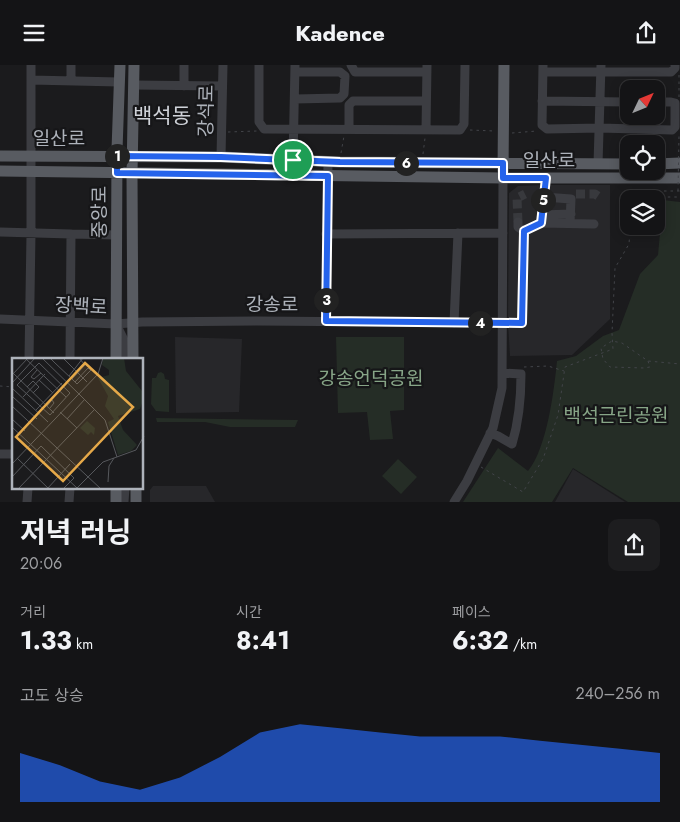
<!DOCTYPE html>
<html lang="ko">
<head>
<meta charset="utf-8">
<style>
	:root { --surface:#141416; --page:#1d1d1f; --text:#f1f3f6; --muted:#9d9ea1; --line:#333335; --accent:#2563eb }
	body { margin:0; font-family:Jost,"Noto Sans KR",sans-serif; background:var(--page); color:var(--text); height:100vh; display:flex; flex-direction:column; font-size:19px; white-space:nowrap }
	* { box-sizing:border-box; margin:0 }
	p { font-size:16px; color:var(--muted) }
	.icon { flex:none; width:28px; height:28px; fill:none; stroke:currentColor; stroke-width:2; stroke-linecap:round; stroke-linejoin:round }
	.map { position:relative; height:437px; overflow:hidden }
	.side { display:flex; flex-direction:column; background:var(--surface); flex:1 }
	.side>* { flex:none }
	.needle { width:32px; rotate:47deg }
	.buttons { position:absolute; left:620px; top:15px; display:grid; gap:10px }
	.buttons a { display:grid; place-items:center; width:45px; height:45px; border-radius:10px; background:var(--surface); box-shadow:0 2px 12px #0003,0 0 0 1px var(--line); font-size:25px }
	.pin { position:absolute; display:grid; place-items:center; width:42px; height:42px; color:#fff; margin:-21px; border:2px solid #fff; border-radius:50%; box-shadow:0 1px 5px #0007 }
	.km { position:absolute; width:25px; height:25px; margin:-12px; border-radius:50%; background:#222; color:#fff; font-size:14px; line-height:25px; text-align:center }
	.round { display:grid; place-items:center; flex:none; width:52px; height:52px; border-radius:10px; background:var(--page) }
	.head { display:flex; align-items:center; justify-content:space-between; height:85px; padding:0 20px }
	h1 { font-size:28px; font-weight:700; line-height:38px }
	.stats { display:grid; grid-template-columns:repeat(3,1fr); gap:8px; height:85px; padding:5px 20px }
	.stats div { display:grid; align-content:center }
	.stats b { font-size:25px; font-weight:700 }
	.stats small { font-size:14px; font-weight:400 }
	.stats p { font-size:14px }
	.chart { height:140px; padding:10px 20px }
	.chart p { display:flex; justify-content:space-between }
	.chart svg { width:100%; height:90px; margin-top:5px; fill:var(--accent); opacity:.7 }
	header { display:flex; justify-content:space-between; align-items:center; height:65px; padding:0 20px; background:var(--surface); font-size:22px; font-weight:700 }
	.map>svg:first-child { display:block }
	.built { fill:#27272a }
	.green { fill:#252d26 }
	.lines { fill:none; stroke-linecap:round; stroke-linejoin:round }
	.minor-tunnel { stroke:#38393d; stroke-width:9; stroke-dasharray:9 4.5; stroke-linecap:butt }
	.path { stroke:#424449; stroke-width:1; stroke-dasharray:2.5 4; stroke-linecap:butt }
	.minor { stroke:#3c3d42; stroke-width:9 }
	.major { stroke:#585b61; stroke-width:11 }
	.path-bridge { stroke:#424449; stroke-width:1; stroke-dasharray:2.5 4; stroke-linecap:butt }
	.route-casing { stroke:#fff; stroke-width:10 }
	.route { stroke:#2563eb; stroke-width:6 }
	.labels { text-anchor:middle; dominant-baseline:central; stroke-width:4.5; stroke-linejoin:round; paint-order:stroke }
	.street-label { font-size:19px; fill:#aeb3bb; stroke:#161618 }
	.park-label { font-size:19px; fill:#87a587; stroke:#161618 }
	.quarter-label { font-size:21px; fill:#cfd2d8; stroke:#161618 }
	.inset-road { fill:none; stroke:#56585c; stroke-width:1 }
	.view { fill:#e6a949; fill-opacity:0.15; stroke:#e6a949; stroke-width:2.5 }
	.inset-edge { fill:none; stroke:#aeb3bb; stroke-width:2.5 }
</style>
</head>
<body>
<header><svg class="icon" aria-label="menu" viewBox="0 0 24 24"><path d="M4 6h16M4 12h16M4 18h16"/></svg>Kadence<svg class="icon" aria-label="share" viewBox="0 0 24 24"><path d="M12 15V3M7 8l5-5 5 5M5 13v7h14v-7"/></svg></header>
<div class="map">
<svg width="680" height="437" viewBox="0 0 680 437">
	<rect width="100%" height="100%" fill="#1b1b1d"/>
	<!-- built -->
	<path class="built" d="M545,120H610V254L572,290L510,291L508,258L509,128L518,121Z
		M175,272L242,274L239,347L176,348Z
		M573,404L625,437H555Z
		M153,421H206L215,437H150V425Z"/>
	<!-- green -->
	<path class="green" d="M663,135L680,137V437H628L573,403L552,437H463L498,383L528,406C547,383 554,326 557,296L576,291L603,271L619,265L640,209L658,190Z
		M336,272H404V345L390,346L393,374L370,375L367,347L338,348Z
		M161,307L164,309L165,314L169,315V347L156,346L151,339L152,313H156L158,308Z
		M156,353L298,355L295,362H230L205,357H157Z
		M398,394L417,412L401,429L382,411Z"/>
	<g class="lines">
		<!-- minor-tunnel -->
		<path class="minor-tunnel" d="M576,129H595L601,133
			M518,157L517,133L525,129"/>
		<!-- path -->
		<path class="path" d="M679,32V8
			M470,65L494,66
			M228,67L257,66
			M512,68L537,66
			M341,88L344,71
			M423,89L425,73
			M651,126H680
			M649,134L652,122
			M656,136L662,132H680
			M648,296L650,302L644,303L610,302L603,294L601,283L612,276L622,278L648,296L680,299
			M524,302L548,301L564,306
			M0,321L14,322
			M481,402L523,427L543,394L558,350L565,302L613,284L612,268L615,203L629,179L630,165L621,157L624,138H629"/>
		<!-- minor -->
		<path class="minor" d="M184,0V21
			M259,0V57L264,64L460,65L464,59L465,0
			M351,0L355,7H427
			M543,0L542,60L547,64L600,63L672,65L675,62V38L671,37H656
			M543,7H671L675,3V0
			M31,15L119,17
			M71,15V0
			M134,20L222,21
			M295,34L340,33L344,29L345,11L340,7H295
			M542,36L629,37
			M349,64V40L353,36H426
			M426,65L427,0
			M221,92L223,0
			M293,95L295,0
			M598,99L601,0
			M546,113L541,158L594,159
			M544,132L571,134L570,158
			M542,150L571,149
			M518,157V162L524,166
			M0,167L71,169L70,294
			M71,169L117,170
			M326,169L503,168
			M0,254L116,259L142,257L257,256L522,258L524,166L541,158
			M326,256L328,97
			M454,258L458,168
			M117,261L124,275L125,294
			M29,294L31,169V0
			M490,368L498,371L512,379C519,356 521,333 521,309L502,308
			M0,389H14
			M27,437L28,423
			M69,437L70,423
			M124,437L125,423
			M454,437L467,416L493,363L502,323L503,113"/>
		<!-- major -->
		<path class="major" d="M0,91L221,92L340,97L629,99
			M656,99L680,98
			M0,106L503,113H680
			M503,106L504,0
			M116,294L117,85L120,0
			M133,294L132,109L134,0
			M116,423V437
			M136,437V423"/>
		<!-- path-bridge -->
		<path class="path-bridge" d="M678,126L679,71"/>
	</g>
	<g class="lines">
		<defs>
			<path id="route" d="M117,91L221,92L340,97L503,98V113H546L541,158L524,166L522,258L326,256L328,111L117,108Z"/>
		</defs>
		<!-- route casing -->
		<use href="#route" class="route-casing"/>
		<!-- route -->
		<use href="#route" class="route"/>
	</g>
	<g class="labels">
		<!-- street labels -->
		<g class="street-label">
			<text transform="translate(206 46) rotate(-89)">강석로</text>
			<text x="59" y="73">일산로</text>
			<text x="549" y="95">일산로</text>
			<text transform="translate(99 147) rotate(-90)">중앙로</text>
			<text x="272" y="239">강송로</text>
			<text transform="translate(81 241) rotate(3)">장백로</text>
		</g>
		<!-- park labels -->
		<g class="park-label">
			<text x="371" y="313">강송언덕공원</text>
			<text x="616" y="350">백석근린공원</text>
		</g>
		<!-- quarter labels -->
		<g class="quarter-label">
			<text x="162" y="51">백석동</text>
		</g>
	</g>
	<!-- overview -->
	<g transform="translate(12 293)">
		<rect width="131" height="131" fill="#1b1b1d"/>
		<path d="M91,0H112L114,13L130,33L131,42L128,51L106,58L111,72L125,87L119,93L106,97L96,64L102,61L93,48L96,38L86,20L97,17V12L90,7ZM75,63L83,70L82,77L79,74L76,77L68,70Z" fill="#252d26"/>
		<path class="inset-road" d="M13,0L54,39M30,0L67,36M38,0L43,5L60,21L65,26L79,12L76,10L63,24M51,0L75,24M27,5L58,35L38,57L5,27ZM25,12L19,19L22,21L29,15M0,14L42,55M0,17L16,0M57,18L71,0M60,21L73,7L67,0M27,22L41,35M0,25L23,0M15,29L21,23L27,29L21,35M0,30L36,64M67,36L93,62L105,99M1,39L25,61M11,39L33,16M0,48L89,131M35,48L40,42L42,45L38,50M24,52L50,25M48,54L65,70M0,61L13,73M55,61L73,41M0,69L65,130M5,100L37,131M0,106L86,16L91,0M0,119L29,88L62,120L51,131M96,124L97,108L102,100M6,131L83,51M35,131L58,106M64,131L91,104L124,92L132,78"/>
		<path class="view" d="M73,5L121,49L51,123L4,79Z"/>
		<rect width="131" height="131" class="inset-edge"/>
	</g>
</svg>
<div class="buttons">
<a><svg class="needle" viewBox="-14 -14 28 28"><path d="M0-13l5 13h-10z" fill="#e53935"/><path d="M0 13l5-13h-10z" fill="#9d9ea1"/></svg></a>
<a><svg class="icon" aria-label="locate" viewBox="0 0 24 24"><circle cx="12" cy="12" r="6"/><path d="M12 2v4M12 18v4M2 12h4M18 12h4"/></svg></a>
<a><svg class="icon" aria-label="layers" viewBox="0 0 24 24"><path d="M12 4l9 5-9 5-9-5zM3 14l9 5 9-5"/></svg></a>
</div>
<div class="pin" style="left:293px;top:95px;background:#1e9e55"><svg class="icon" aria-label="arrive" viewBox="0 0 24 24"><path d="M6 21V4h12l-3 4 3 4H6"/></svg></div>
<b class="km" style="left:117px;top:91px">1</b>
<b class="km" style="left:326px;top:235px">3</b>
<b class="km" style="left:480px;top:258px">4</b>
<b class="km" style="left:543px;top:135px">5</b>
<b class="km" style="left:406px;top:98px">6</b>
</div>
<section class="side">
<div class="head"><div><h1>저녁 러닝</h1><p>20:06</p></div><a class="round"><svg class="icon" aria-label="share" viewBox="0 0 24 24"><path d="M12 15V3M7 8l5-5 5 5M5 13v7h14v-7"/></svg></a></div>
<div class="stats">
<div><p>거리</p><b>1.33<small> km</small></b></div>
<div><p>시간</p><b>8:41</b></div>
<div><p>페이스</p><b>6:32<small> /km</small></b></div>
</div>
<div class="chart"><p><span>고도 상승</span>240–256 m</p>
<svg viewBox="0 0 160 44" preserveAspectRatio="none"><path d="M0 44V20L10 26L20 34L30 38L40 32L50 22L60 10L70 6L80 8L90 10L100 12L110 12L120 12L130 14L140 16L150 18L160 20V44z"/></svg>
</div>
</section>
</body>
</html>
